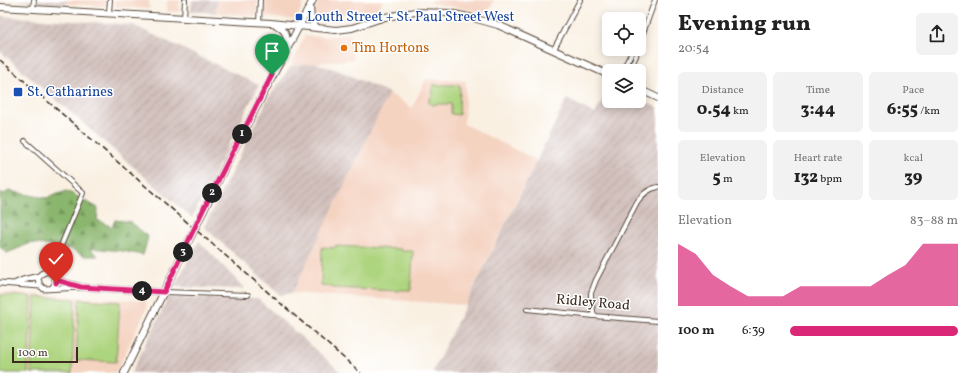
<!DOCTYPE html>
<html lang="en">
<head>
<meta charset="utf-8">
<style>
	:root { --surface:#fff; --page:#f2f2f2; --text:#222; --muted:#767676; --accent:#db2777 }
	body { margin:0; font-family:Vollkorn,serif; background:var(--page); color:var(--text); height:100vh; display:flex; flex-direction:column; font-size:15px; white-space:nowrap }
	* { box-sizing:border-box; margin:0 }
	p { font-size:13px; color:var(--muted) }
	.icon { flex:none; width:22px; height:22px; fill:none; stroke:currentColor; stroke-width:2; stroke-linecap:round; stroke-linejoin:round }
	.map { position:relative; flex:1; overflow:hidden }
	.details { display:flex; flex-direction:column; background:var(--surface); width:320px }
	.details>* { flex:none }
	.controls { position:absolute; left:602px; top:12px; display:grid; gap:8px }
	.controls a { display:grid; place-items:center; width:44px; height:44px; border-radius:6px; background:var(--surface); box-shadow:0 2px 10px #0003; font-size:20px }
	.scale { position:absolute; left:12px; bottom:10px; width:66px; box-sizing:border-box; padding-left:4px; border:2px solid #3b2a1e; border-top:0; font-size:11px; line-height:14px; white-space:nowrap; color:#3b2a1e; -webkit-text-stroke:3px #fff; paint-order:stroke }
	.pin { position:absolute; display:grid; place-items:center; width:34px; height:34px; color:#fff; margin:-41px -17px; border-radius:50% 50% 50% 0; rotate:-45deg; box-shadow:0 0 4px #0007 }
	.pin .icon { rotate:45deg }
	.km { position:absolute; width:20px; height:20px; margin:-10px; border-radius:50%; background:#222; color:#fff; font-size:11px; line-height:20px; text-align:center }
	.round { display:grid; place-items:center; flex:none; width:42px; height:42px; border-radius:6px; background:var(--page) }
	.head { display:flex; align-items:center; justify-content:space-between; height:68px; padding:0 20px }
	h1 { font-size:22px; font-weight:800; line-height:30px }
	.figures { display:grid; grid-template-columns:repeat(3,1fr); gap:6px; height:68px; padding:4px 20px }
	.figures div { display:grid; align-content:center; border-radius:6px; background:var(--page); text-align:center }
	.figures b { font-size:17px; font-weight:800 }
	.figures small { font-size:11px; font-weight:400 }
	.figures p { font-size:11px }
	.chart { height:112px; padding:8px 20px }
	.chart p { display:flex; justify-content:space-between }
	.chart svg { width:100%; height:72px; margin-top:4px; fill:var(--accent); opacity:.7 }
	ul { padding:0 20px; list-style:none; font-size:13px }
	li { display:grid; grid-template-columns:64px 48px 1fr; align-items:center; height:30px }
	li i { height:10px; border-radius:5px; background:var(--accent) }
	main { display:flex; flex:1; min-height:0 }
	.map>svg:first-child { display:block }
	.built { fill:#f5d3c1 }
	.industrial { fill:url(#industrial-furrows) }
	.grass { fill:#add47e; stroke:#747f4e }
	.forest { fill:url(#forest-firs); stroke:#627046 }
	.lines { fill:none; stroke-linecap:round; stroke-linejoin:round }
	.minor-casing { stroke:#58483b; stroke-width:6 }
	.tertiary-casing { stroke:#58483b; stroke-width:7 }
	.secondary-casing { stroke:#58483b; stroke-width:8 }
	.minor { stroke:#fff; stroke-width:4 }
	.tertiary { stroke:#fff; stroke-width:5 }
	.secondary { stroke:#fff; stroke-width:6 }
	.rail { stroke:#3b2a1e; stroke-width:1.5; stroke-dasharray:6 3; stroke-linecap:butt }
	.route-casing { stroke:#fff; stroke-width:8 }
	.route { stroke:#db2777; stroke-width:5 }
	.transit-dot { fill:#1a4fb4; stroke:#fff; stroke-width:1.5 }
	.food-dot { fill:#e8710a; stroke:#fff; stroke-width:1.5 }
	.labels { text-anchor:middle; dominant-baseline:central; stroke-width:3; stroke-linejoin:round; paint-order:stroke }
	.transit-label { font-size:14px; fill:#164399; stroke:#fff; text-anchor:start }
	.food-label { font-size:14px; fill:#c56008; stroke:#fff; text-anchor:start }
	.street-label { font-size:14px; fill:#3b2a1e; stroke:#fff }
</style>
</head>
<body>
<main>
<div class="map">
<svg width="658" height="373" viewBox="0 0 658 373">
	<defs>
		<pattern id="industrial-furrows" width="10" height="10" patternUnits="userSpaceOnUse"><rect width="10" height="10" fill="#d1c0bc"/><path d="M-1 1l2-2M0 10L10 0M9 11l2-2" fill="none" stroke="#b4a5a1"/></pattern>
		<pattern id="forest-firs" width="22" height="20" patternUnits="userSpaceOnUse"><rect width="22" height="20" fill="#8ab66d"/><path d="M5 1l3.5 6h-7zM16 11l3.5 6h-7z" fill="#729459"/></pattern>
	</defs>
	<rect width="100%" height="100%" fill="#fff"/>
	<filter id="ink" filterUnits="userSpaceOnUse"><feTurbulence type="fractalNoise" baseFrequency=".025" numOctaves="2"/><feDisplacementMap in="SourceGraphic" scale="8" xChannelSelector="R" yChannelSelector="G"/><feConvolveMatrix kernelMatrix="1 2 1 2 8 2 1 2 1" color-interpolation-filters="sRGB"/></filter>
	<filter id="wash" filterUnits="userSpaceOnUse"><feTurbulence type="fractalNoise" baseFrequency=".012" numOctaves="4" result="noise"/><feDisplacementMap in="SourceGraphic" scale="16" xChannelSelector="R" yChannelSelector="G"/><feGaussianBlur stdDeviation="0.9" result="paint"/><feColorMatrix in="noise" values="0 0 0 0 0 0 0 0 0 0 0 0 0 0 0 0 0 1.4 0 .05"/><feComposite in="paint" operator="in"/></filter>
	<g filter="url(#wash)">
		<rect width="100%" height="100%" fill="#f9f0e2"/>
		<!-- built -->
		<path class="built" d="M66,0H106V6L66,4Z
			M115,0H149V9L115,7Z
			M167,0H180L179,12H167Z
			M217,0H257L256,16L216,13Z
			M265,0H305L296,20L265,17Z
			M319,0H383L378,10L315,17L313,13Z
			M432,0H494L488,13L431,3Z
			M350,34L353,59L291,66L305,35L324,37Z
			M426,79L466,81L464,124L536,160L465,305L292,293L389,93L412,108Z
			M0,292L146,301L147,308L116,373H0Z"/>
		<!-- industrial -->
		<path class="industrial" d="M10,0H66V4Z
			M192,0H217L216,13L191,11Z
			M0,16L133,25L259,85L192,218L0,51Z
			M315,63L340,71L389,93L292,293L280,295L204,227L269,97L291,66Z
			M609,87V101H639V99L658,108V373H432L567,99L595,114Z
			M199,241L245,289L174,287Z
			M169,297L258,299L342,373H131Z"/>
		<!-- grass -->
		<path class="grass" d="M433,85H460L459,115L451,114V104H438L432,105L429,103V99L432,97Z
			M335,246L401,249V251H413L411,290H399V291L333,288V287L321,286L322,247L334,248Z
			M0,295L32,297L28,373H0Z
			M35,297L75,299L72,373H31Z
			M79,299L120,302L116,362L76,360Z"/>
		<!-- forest -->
		<path class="forest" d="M9,191L46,198L67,191L98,208L97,220L112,227L115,220L131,222L148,237L143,255L123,251L90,248L98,256H85L71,249L31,243L7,253L0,247V192L4,194Z"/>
	</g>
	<g filter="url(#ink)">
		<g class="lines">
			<defs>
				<path id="minor" d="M33,8L34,0
					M109,12L110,0
					M184,18L185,0
					M259,23L260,0
					M639,44L655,0
					M554,49L580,0
					M622,71L631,54L635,49
					M629,71L636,56L637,49
					M25,141L83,193L58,253L47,271
					M54,275L57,255
					M164,292L248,295
					M527,309L594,316L658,321
					M594,316L591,300V293L596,280L637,202C643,194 648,189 658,187"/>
				<path id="tertiary" d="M56,280L78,286
					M0,283L40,286
					M16,283L23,280L39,276
					M52,288L56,283L54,275L47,271L41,274L38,279L40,285L44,289L81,287L164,292"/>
				<path id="secondary" d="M0,7L271,23L336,30L352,28L385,17L415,12L450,13L473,18L498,25L609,75
					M310,7L311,20L317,28
					M276,25C285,30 288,35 286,44
					M639,89L658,98
					M124,373L229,159L313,0"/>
			</defs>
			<!-- minor casing -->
			<use href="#minor" class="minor-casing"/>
			<!-- tertiary casing -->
			<use href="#tertiary" class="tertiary-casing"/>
			<!-- secondary casing -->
			<use href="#secondary" class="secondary-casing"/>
			<!-- minor -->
			<use href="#minor" class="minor"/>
			<!-- tertiary -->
			<use href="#tertiary" class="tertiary"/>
			<!-- secondary -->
			<use href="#secondary" class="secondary"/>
			<!-- rail -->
			<path class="rail" d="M0,60L361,373"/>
		</g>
	</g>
	<g class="lines" filter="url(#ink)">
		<defs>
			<path id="route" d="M56,283V280L81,287L164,292L204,208L272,75"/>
		</defs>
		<!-- route casing -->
		<use href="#route" class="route-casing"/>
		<!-- route -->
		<use href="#route" class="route"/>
	</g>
	<!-- markers -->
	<g class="transit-dot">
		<rect x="295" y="13" width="8" height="8" rx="2"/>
		<rect x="13" y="87" width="10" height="10" rx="2"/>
	</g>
	<circle class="food-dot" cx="344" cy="48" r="4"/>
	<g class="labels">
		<!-- transit labels -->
		<g class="transit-label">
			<text x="307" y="17">Louth Street + St. Paul Street West</text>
			<text x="27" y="92">St. Catharines</text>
		</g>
		<!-- food labels -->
		<g class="food-label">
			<text x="352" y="48">Tim Hortons</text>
		</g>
		<!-- street labels -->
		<g class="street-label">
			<text transform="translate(593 303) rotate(5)">Ridley Road</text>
		</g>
	</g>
</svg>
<div class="controls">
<a><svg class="icon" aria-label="locate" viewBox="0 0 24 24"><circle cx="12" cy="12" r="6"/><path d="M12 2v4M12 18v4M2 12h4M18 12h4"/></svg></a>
<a><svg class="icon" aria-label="layers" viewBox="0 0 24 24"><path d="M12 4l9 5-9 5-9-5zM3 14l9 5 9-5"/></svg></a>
</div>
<div class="scale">100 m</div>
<div class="pin" style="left:272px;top:75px;background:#1e9e55"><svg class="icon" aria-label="arrive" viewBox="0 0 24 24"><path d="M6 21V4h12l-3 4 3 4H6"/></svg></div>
<div class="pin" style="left:56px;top:283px;background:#d93025"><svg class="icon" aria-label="check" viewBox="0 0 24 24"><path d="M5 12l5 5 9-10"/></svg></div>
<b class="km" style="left:242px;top:134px">1</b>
<b class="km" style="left:212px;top:193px">2</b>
<b class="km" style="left:183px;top:252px">3</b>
<b class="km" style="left:142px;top:291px">4</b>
</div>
<section class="details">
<div class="head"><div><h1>Evening run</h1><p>20:54</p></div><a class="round"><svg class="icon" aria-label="share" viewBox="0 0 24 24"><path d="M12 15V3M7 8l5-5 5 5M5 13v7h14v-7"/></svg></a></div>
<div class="figures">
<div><p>Distance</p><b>0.54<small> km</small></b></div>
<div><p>Time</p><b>3:44</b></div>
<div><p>Pace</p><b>6:55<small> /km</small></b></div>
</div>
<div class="figures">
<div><p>Elevation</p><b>5<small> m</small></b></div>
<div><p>Heart rate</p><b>132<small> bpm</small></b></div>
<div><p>kcal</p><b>39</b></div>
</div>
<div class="chart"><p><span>Elevation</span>83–88 m</p>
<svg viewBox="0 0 160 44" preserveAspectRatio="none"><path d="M0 44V6L10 12L20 25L30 32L40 38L50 38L60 38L70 32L80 32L90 32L100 32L110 32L120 25L130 19L140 6L150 6L160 6V44z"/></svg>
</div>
<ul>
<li><b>100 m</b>6:39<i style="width:100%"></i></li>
</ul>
</section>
</main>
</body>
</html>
